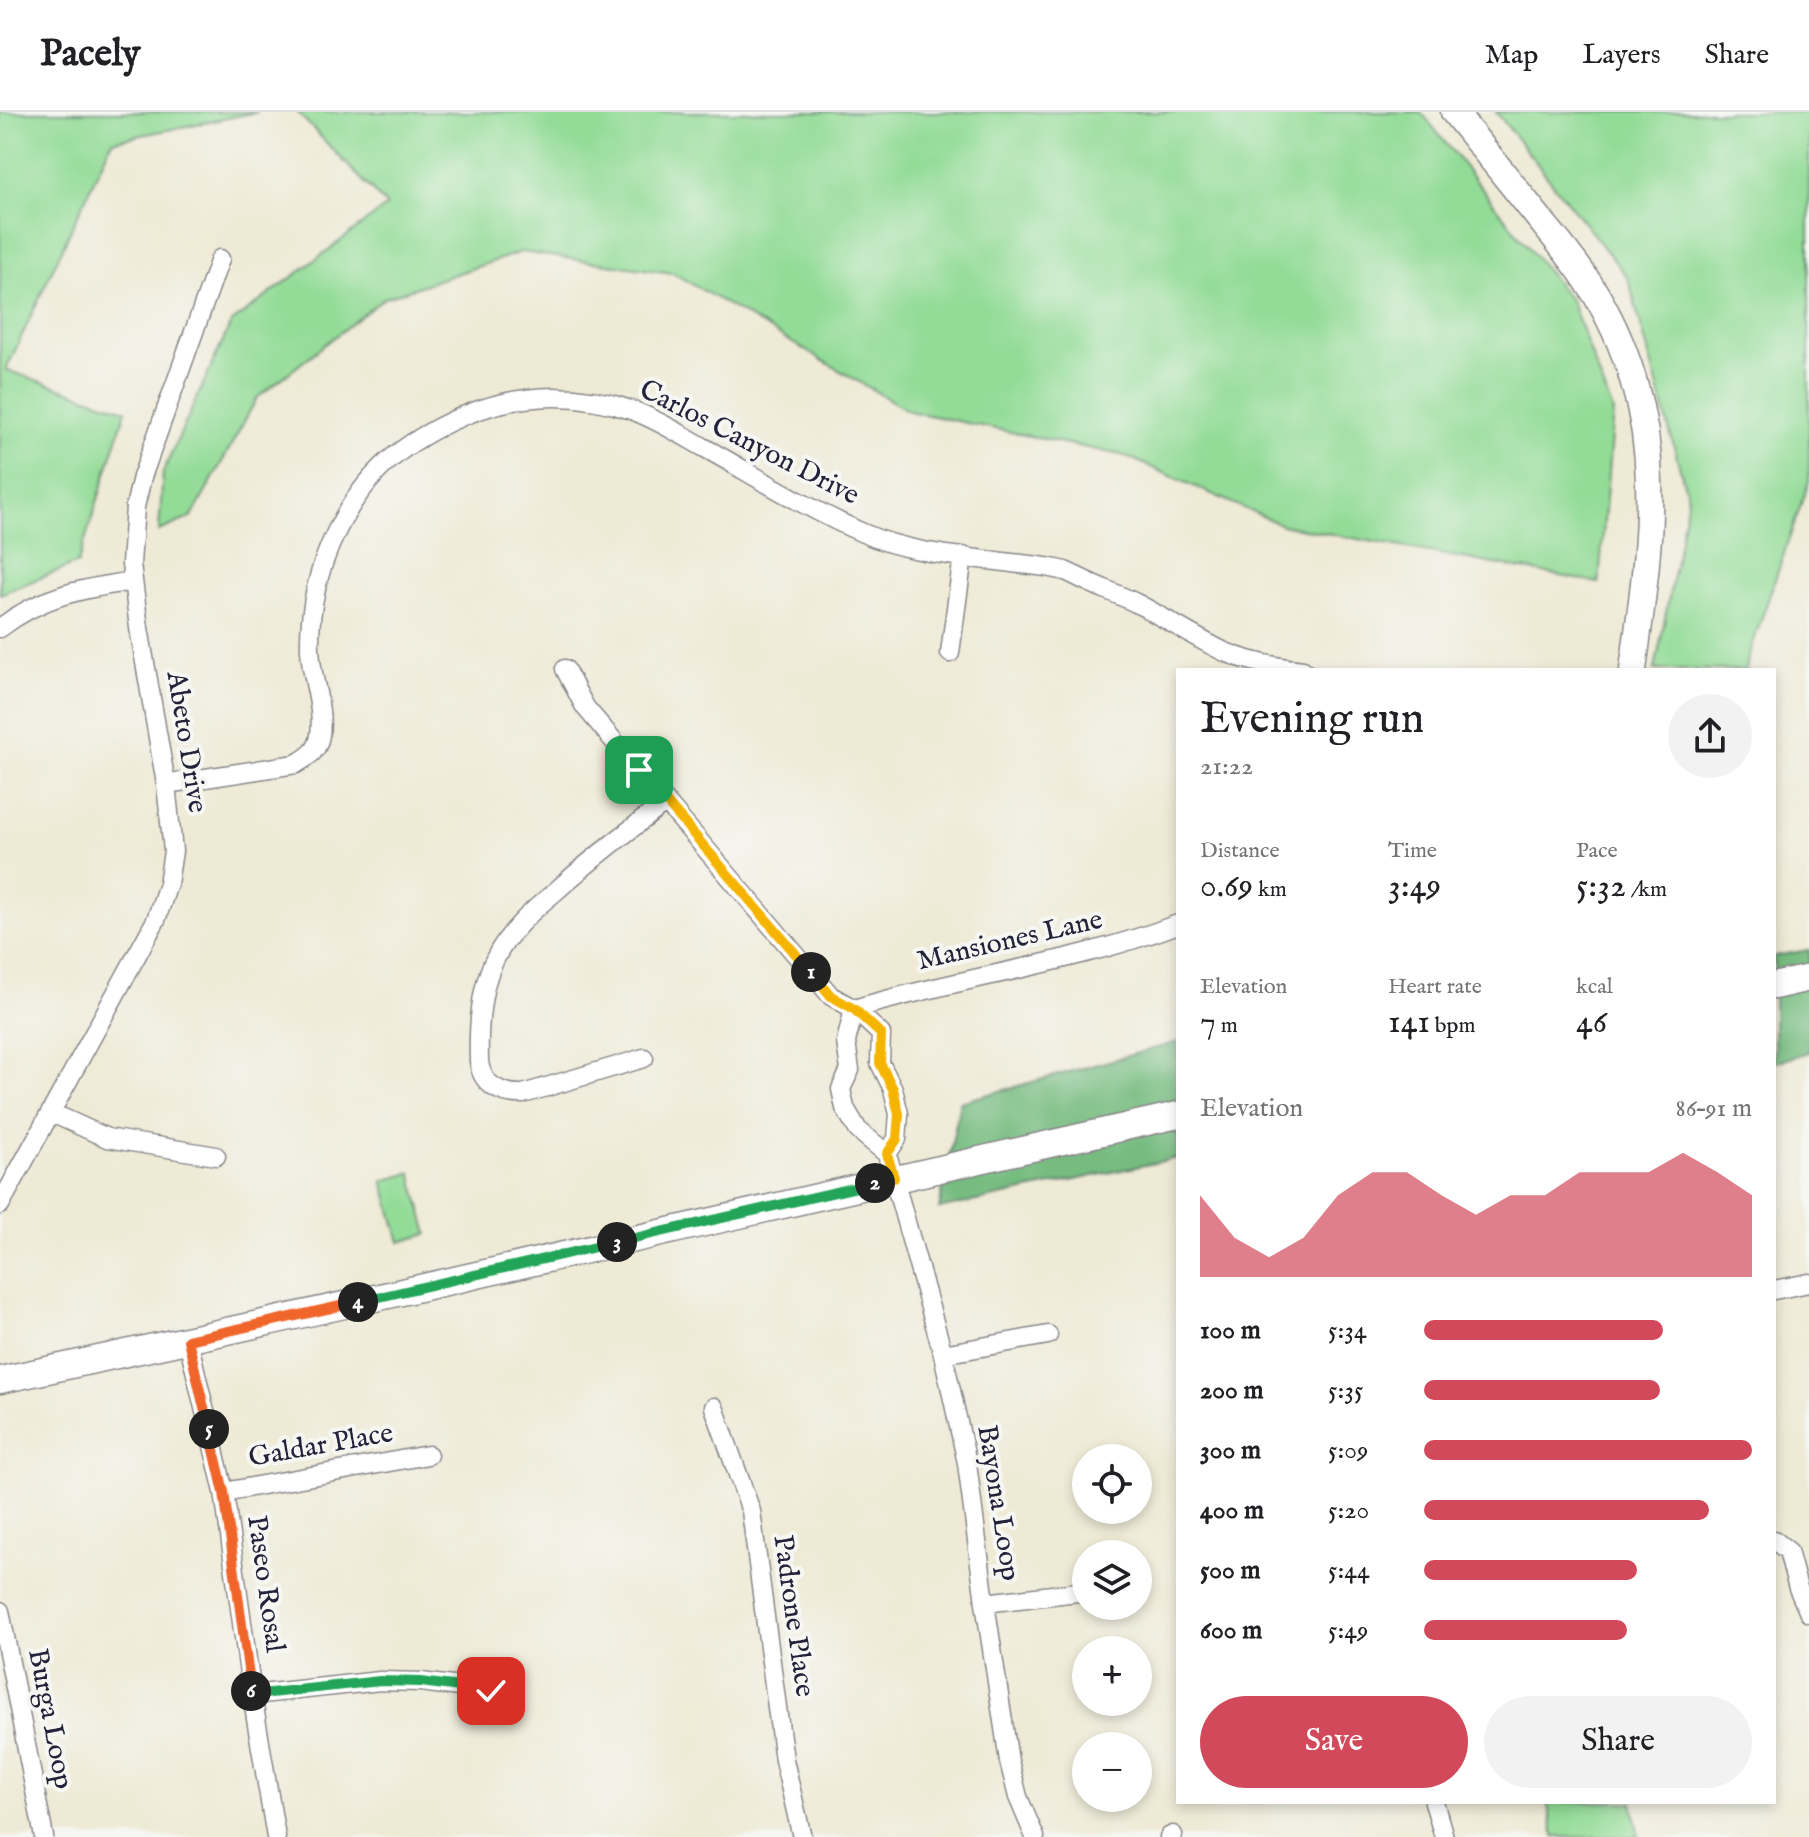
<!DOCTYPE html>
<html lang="en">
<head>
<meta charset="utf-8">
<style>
	:root { --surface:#fff; --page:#f2f2f2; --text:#202124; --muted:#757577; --line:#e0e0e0; --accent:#d1495b }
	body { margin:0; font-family:"IM FELL English",serif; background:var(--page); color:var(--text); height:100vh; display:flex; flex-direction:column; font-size:30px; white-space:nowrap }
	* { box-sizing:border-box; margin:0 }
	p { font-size:26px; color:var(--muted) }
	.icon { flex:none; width:44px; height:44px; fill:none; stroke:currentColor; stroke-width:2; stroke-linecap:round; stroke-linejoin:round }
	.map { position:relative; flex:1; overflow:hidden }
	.panel { position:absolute; left:1176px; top:556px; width:600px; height:1136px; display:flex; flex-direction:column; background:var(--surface); border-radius:0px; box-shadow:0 4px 12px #0003 }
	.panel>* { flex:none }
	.tools { position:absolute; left:1072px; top:1332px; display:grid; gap:16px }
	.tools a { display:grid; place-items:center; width:80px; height:80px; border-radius:50%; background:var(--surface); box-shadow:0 4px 12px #0003; font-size:40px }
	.pin { position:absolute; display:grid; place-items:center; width:68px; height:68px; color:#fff; margin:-34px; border-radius:16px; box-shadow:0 4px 12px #0006 }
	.km { position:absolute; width:40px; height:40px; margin:-20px; border-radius:50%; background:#222; color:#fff; font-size:22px; line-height:40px; text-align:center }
	.round { display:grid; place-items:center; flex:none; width:84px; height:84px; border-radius:42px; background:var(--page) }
	.headline { display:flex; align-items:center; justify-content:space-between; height:136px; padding:0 24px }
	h1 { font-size:44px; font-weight:600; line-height:60px }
	.stats { display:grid; grid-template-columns:repeat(3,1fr); gap:12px; height:136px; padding:8px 24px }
	.stats div { display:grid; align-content:center }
	.stats b { font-size:34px; font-weight:600 }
	.stats small { font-size:22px; font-weight:400 }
	.stats p { font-size:22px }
	.chart { height:224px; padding:16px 24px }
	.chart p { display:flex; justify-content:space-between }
	.chart svg { width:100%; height:144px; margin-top:8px; fill:var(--accent); opacity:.7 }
	.action { display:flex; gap:16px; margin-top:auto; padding:16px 24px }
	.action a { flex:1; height:92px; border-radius:48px; background:var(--accent); color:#fff; font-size:32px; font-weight:600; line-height:92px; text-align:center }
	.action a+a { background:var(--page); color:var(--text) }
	ul { padding:0 24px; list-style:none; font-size:26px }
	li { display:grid; grid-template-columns:128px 96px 1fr; align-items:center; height:60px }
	li i { height:20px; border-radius:10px; background:var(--accent) }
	header { display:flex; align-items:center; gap:48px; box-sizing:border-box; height:112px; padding:0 40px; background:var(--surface); border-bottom:2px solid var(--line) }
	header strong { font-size:38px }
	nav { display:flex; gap:44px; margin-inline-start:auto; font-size:28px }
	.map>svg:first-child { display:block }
	.green { fill:#93dc97; stroke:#5a7f69; stroke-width:2 }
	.forest { fill:#76bc80; stroke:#4c6f5e; stroke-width:2 }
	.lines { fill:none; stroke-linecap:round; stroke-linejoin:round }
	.street-casing { stroke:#888688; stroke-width:21 }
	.secondary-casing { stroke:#888688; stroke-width:29 }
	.street { stroke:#fff; stroke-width:18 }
	.secondary { stroke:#fff; stroke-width:26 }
	.split-1-casing { stroke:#fff; stroke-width:16 }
	.split-2-casing { stroke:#fff; stroke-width:16 }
	.split-3-casing { stroke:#fff; stroke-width:16 }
	.split-4-casing { stroke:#fff; stroke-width:16 }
	.split-5-casing { stroke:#fff; stroke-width:16 }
	.split-6-casing { stroke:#fff; stroke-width:16 }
	.split-7-casing { stroke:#fff; stroke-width:16 }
	.split-1 { stroke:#f5b400; stroke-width:10 }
	.split-2 { stroke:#f5b400; stroke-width:10 }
	.split-3 { stroke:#22a559; stroke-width:10 }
	.split-4 { stroke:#22a559; stroke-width:10 }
	.split-5 { stroke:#f0652b; stroke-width:10 }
	.split-6 { stroke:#f0652b; stroke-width:10 }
	.split-7 { stroke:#22a559; stroke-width:10 }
	.labels { text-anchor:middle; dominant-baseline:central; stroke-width:8; stroke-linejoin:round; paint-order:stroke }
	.street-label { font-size:28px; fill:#22223b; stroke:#f6f6f2 }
</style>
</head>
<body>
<header>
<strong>Pacely</strong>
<nav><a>Map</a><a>Layers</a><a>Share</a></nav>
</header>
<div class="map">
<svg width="1809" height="1725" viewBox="0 0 1809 1725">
	<rect width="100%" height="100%" fill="#f6f6f2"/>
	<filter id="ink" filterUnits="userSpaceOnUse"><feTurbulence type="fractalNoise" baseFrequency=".0125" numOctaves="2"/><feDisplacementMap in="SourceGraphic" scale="16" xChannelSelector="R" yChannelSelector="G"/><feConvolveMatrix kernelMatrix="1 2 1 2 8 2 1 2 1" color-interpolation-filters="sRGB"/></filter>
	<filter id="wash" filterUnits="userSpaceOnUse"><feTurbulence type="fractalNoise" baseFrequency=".006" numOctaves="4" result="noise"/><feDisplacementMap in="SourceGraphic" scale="32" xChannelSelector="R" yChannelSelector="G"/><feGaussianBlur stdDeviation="1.8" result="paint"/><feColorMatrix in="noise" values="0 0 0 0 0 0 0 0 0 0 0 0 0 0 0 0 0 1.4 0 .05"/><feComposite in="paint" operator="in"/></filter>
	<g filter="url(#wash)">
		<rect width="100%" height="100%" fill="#eeead6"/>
		<!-- green -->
		<path class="green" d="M0,0H258L112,29L6,258L126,298L78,451L0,482Z
			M297,0H1421L1571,189L1613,300L1599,471L1282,413L1126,344L909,299L673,161L521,140L384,186L257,286L192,405L159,419L163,360L231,211L387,94Z
			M1496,0H1809V369L1748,546L1746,558H1655L1688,386L1628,166Z
			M411,1061L428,1122L400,1130L383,1069Z
			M1547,1690H1632L1639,1725H1555Z"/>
		<!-- forest -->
		<path class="forest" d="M1809,838V940L1774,951V844Z
			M1178,930V1046L939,1097L960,990Z"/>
	</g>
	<g filter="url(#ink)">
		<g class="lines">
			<defs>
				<path id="street" d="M0,516C43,483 81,477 133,469
					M950,541L963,444
					M565,557L585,595L831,884L854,897L881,922L880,951L893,977L899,1002L897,1027L887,1042
					M166,672L296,652C309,644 318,639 320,623C324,594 311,566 310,537C308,460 346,374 412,331C480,287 555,271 634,299C658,308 682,323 705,336C757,365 808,397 863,421C907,441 964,445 1012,451C1029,453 1048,454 1065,459C1075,463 1085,469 1095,473C1109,479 1124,485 1138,492C1167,507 1195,526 1225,540C1249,550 1276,555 1303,558
					M854,897L846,930L850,958L841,977L845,996L858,1018L887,1042L943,1242L967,1351L985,1491L1009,1649L1018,1685L1035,1725
					M854,897C961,865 1073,852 1178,812
					M644,946L523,982C502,983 481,973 479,949C478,917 480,876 495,847C508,820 533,798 556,779C591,747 628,719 666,690
					M52,1001L107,1026L216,1044
					M0,1093L156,808L168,772L173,739L166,672L139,516L131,452L135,395L142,365L220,147
					M1774,1178L1809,1171
					M188,1228L224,1380L252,1583L276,1725
					M943,1242L1048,1223
					M714,1295L751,1399L784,1648L802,1725
					M224,1380L428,1343
					M1774,1428L1788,1439L1798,1476L1809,1501
					M985,1491L1086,1479
					M0,1499L44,1725
					M252,1583L380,1569L421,1570L491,1579
					M1434,1690L1444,1725
					M1169,1725L1173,1723"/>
				<path id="secondary" d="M1454,0C1482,35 1510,70 1538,105C1556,127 1575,149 1590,173C1627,230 1648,302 1649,370C1651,432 1641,496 1633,558
					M1774,874L1809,866
					M0,1268C394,1185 785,1091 1178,1003"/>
			</defs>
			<!-- street casing -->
			<use href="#street" class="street-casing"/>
			<!-- secondary casing -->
			<use href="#secondary" class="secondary-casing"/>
			<!-- street -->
			<use href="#street" class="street"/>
			<!-- secondary -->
			<use href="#secondary" class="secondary"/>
		</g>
	</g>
	<g class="lines" filter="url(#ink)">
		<defs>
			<path id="split-1" d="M639,658L811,860"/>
			<path id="split-2" d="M811,860L831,884L854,897L881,922L880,951L893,977L899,1002L897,1027L887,1042L894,1066L875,1071"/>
			<path id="split-3" d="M617,1130L875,1071"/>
			<path id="split-4" d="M358,1190L617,1130"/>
			<path id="split-5" d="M209,1317L188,1228L358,1190"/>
			<path id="split-6" d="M209,1317L224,1380L251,1579"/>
			<path id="split-7" d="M251,1579L252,1583L380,1569L421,1570L491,1579"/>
		</defs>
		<!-- split-1 casing -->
		<use href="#split-1" class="split-1-casing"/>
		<!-- split-2 casing -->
		<use href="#split-2" class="split-2-casing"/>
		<!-- split-3 casing -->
		<use href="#split-3" class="split-3-casing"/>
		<!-- split-4 casing -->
		<use href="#split-4" class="split-4-casing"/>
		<!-- split-5 casing -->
		<use href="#split-5" class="split-5-casing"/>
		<!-- split-6 casing -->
		<use href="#split-6" class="split-6-casing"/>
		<!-- split-7 casing -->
		<use href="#split-7" class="split-7-casing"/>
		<!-- split-1 -->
		<use href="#split-1" class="split-1"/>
		<!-- split-2 -->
		<use href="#split-2" class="split-2"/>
		<!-- split-3 -->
		<use href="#split-3" class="split-3"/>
		<!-- split-4 -->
		<use href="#split-4" class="split-4"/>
		<!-- split-5 -->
		<use href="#split-5" class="split-5"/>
		<!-- split-6 -->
		<use href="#split-6" class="split-6"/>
		<!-- split-7 -->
		<use href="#split-7" class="split-7"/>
	</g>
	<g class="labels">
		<!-- street labels -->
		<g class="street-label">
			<text transform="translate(749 331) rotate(27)">Carlos Canyon Drive</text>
			<text transform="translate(186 630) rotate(81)">Abeto Drive</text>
			<text transform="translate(1010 829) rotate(-13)">Mansiones Lane</text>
			<text transform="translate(321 1334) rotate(-10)">Galdar Place</text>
			<text transform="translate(998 1391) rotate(81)">Bayona Loop</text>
			<text transform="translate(265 1472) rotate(82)">Paseo Rosal</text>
			<text transform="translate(793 1504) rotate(82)">Padrone Place</text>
			<text transform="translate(50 1607) rotate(79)">Burga Loop</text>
		</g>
	</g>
</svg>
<div class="tools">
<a><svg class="icon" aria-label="locate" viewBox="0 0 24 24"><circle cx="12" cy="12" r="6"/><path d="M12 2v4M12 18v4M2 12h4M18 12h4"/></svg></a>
<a><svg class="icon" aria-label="layers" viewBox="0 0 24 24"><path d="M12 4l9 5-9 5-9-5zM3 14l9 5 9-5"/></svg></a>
<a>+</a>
<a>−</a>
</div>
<div class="pin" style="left:639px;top:658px;background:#1e9e55"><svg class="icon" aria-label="arrive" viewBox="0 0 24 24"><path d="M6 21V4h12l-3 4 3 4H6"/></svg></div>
<div class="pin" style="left:491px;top:1579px;background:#d93025"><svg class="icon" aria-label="check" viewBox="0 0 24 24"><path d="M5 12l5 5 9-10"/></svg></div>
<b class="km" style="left:811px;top:860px">1</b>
<b class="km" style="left:875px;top:1071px">2</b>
<b class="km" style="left:617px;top:1130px">3</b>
<b class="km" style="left:358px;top:1190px">4</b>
<b class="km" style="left:209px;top:1317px">5</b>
<b class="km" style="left:251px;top:1579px">6</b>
<section class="panel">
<div class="headline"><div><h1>Evening run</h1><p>21:22</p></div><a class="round"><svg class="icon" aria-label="share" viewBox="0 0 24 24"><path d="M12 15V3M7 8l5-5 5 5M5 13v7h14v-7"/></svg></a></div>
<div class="stats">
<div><p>Distance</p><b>0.69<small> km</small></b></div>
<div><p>Time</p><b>3:49</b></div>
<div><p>Pace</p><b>5:32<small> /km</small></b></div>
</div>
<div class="stats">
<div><p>Elevation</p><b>7<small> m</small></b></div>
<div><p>Heart rate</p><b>141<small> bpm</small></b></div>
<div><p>kcal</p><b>46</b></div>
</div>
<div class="chart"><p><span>Elevation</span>86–91 m</p>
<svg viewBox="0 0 160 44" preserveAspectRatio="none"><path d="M0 44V19L10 32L20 38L30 32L40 19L50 12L60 12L70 19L80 25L90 19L100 19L110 12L120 12L130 12L140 6L150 12L160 19V44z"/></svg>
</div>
<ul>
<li><b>100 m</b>5:34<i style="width:73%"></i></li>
<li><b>200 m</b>5:35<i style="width:72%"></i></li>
<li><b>300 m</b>5:09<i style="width:100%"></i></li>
<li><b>400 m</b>5:20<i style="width:87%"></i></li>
<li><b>500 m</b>5:44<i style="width:65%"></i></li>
<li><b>600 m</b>5:49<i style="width:62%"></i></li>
</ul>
<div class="action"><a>Save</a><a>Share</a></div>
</section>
</div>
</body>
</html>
